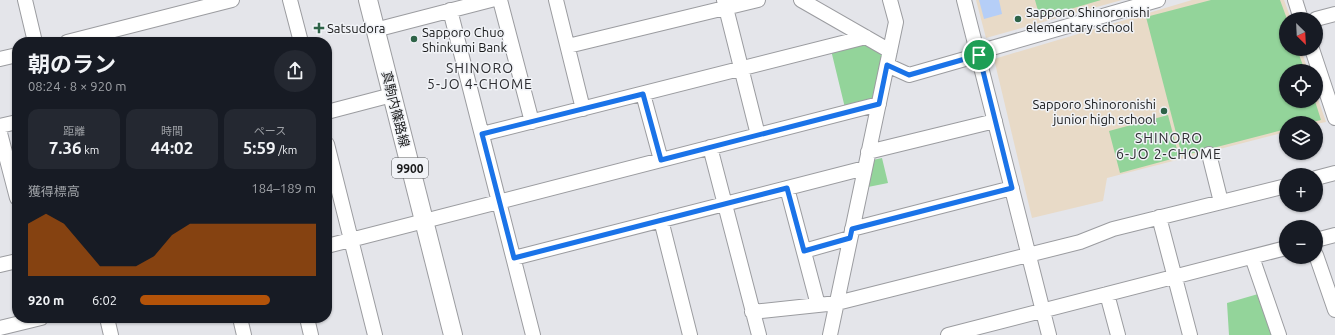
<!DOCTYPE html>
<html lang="ja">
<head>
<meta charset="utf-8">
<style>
	:root { --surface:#171b24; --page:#242831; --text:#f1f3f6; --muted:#9ea1a6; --accent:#b45309 }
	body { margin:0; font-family:Ubuntu,"Noto Sans JP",sans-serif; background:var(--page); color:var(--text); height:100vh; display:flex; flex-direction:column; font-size:15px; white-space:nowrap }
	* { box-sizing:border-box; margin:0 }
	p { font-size:13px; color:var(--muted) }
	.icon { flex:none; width:22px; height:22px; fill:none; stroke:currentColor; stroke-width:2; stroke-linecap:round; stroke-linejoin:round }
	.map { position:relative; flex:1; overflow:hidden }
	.sheet { position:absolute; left:12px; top:37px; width:320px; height:286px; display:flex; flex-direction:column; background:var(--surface); border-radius:16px; box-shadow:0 1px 3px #0004 }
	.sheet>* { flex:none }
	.needle { width:26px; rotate:156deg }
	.fabs { position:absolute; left:1279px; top:12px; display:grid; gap:8px }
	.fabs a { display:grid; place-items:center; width:44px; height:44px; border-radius:50%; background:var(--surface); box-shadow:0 1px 3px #0004; font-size:20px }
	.pin { position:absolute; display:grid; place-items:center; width:34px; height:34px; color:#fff; margin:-17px; border:2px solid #fff; border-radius:50%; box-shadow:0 1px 4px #0007 }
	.round { display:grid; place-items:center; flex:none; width:42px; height:42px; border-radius:21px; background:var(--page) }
	.overview { display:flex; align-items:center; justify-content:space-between; height:68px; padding:0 16px }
	h1 { font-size:22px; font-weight:700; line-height:30px }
	.stats { display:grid; grid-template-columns:repeat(3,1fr); gap:6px; height:68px; padding:4px 16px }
	.stats div { display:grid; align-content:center; border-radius:10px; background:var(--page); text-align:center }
	.stats b { font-size:17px; font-weight:700 }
	.stats small { font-size:11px; font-weight:400 }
	.stats p { font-size:11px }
	.chart { height:112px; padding:8px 16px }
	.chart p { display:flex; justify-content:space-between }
	.chart svg { width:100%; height:72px; margin-top:4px; fill:var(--accent); opacity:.7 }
	ul { padding:0 16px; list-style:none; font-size:13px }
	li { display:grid; grid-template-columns:64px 48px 1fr; align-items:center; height:30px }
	li i { height:10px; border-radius:5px; background:var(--accent) }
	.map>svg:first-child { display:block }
	.education { fill:#e8dac7 }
	.green { fill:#93d49a }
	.water { fill:#b5cef7 }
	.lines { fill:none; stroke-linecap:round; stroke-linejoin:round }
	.minor-casing { stroke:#9b9ca0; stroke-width:16 }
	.major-casing { stroke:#9b9ca0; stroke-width:20 }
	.minor { stroke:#fff; stroke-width:14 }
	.major { stroke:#fff; stroke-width:18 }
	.route-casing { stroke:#fff; stroke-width:8 }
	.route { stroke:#1a73e8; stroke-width:5 }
	.poi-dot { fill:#2e6348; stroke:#f1f3f7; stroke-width:1.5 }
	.labels { text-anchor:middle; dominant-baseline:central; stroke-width:3; stroke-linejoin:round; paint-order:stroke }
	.shield { fill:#f1f3f7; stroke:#595a5c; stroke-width:1 }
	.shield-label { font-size:12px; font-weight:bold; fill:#18191a }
	.poi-label { font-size:13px; fill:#18191a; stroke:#f1f3f7; text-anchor:start }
	.street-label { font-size:13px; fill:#18191a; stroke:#f1f3f7 }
	.neighbourhood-label { font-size:14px; letter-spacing:1px; fill:#2c2c30; stroke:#f1f3f7 }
</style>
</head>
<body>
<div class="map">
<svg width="1335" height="335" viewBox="0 0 1335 335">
	<rect width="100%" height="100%" fill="#e4e5ea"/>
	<!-- education -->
	<path class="education" d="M976,0H1122L986,38Z
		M1192,0H1284L1291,19H1286V49H1301L1308,71H1286V101H1316V93L1326,122L1316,124V123H1286V132L1107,178L1103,201L1032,218L994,59Z"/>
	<!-- green -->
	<path class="green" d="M1035,0H1101L1040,18Z
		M1211,0H1280L1287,19L1286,49H1297L1305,71H1286V101H1315L1321,120L1309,123H1286V129L1182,156L1146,17Z
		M866,37L890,51L879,104L846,112L830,46Z
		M1168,115L1179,157L1120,173L1109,131Z
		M882,158L888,183L868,187L873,160Z
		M1265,292L1279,335H1229L1227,303Z"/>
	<!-- water -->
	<path class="water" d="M979,0H999L1002,14L984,19Z"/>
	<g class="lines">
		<defs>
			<path id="minor" d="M25,0L35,42
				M290,0L301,42
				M500,0L532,122
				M556,0L583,109
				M724,0L758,135
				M801,0L890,51
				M964,0L1049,335
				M1295,0L1301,19
				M450,10L533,335
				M1316,19L1335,14
				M375,30L491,0
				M67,42L232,0
				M568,46L758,0
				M1312,49L1335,118
				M978,52L1158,0
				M0,59L17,55
				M887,65L909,75L979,55
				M643,94L661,160
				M327,112L392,95
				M0,126L17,122
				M0,133L17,198
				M482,134L866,37
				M327,144L375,335
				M710,147L759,335
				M868,152L995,121
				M1209,154L1221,202
				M1316,178L1335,173
				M787,188L818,305
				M1159,217L1190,335
				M661,220L690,335
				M852,229L1012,188
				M1316,240L1335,235
				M327,246L879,104
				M804,251L850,238
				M1316,255L1335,310
				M1252,257L1279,335
				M514,258L865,168
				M0,265L17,261
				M1107,294L1118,335
				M752,312L837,303L1080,242L1113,229L1286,186
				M107,318L111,335
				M240,318L244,335
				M307,318L311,335
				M0,328L41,318
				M830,335L896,22L890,0
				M948,335L1286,248"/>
			<path id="major" d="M368,0L453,335"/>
		</defs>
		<!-- minor casing -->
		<use href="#minor" class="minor-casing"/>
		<!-- major casing -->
		<use href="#major" class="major-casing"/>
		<!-- minor -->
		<use href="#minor" class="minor"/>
		<!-- major -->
		<use href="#major" class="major"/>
	</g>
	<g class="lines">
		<defs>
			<path id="route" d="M979,55L1012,188L852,229L850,238L804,251L787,188L514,258L482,134L643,94L661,160L879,104L887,65L909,75Z"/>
		</defs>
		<!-- route casing -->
		<use href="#route" class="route-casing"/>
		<!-- route -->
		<use href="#route" class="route"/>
	</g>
	<!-- markers -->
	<g class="poi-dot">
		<circle cx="1018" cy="19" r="4"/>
		<path d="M317 22h4v4h4v4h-4v4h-4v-4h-4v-4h4z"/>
		<circle cx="414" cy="39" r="4"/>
		<circle cx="1164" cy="111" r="4"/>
	</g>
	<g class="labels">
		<!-- shield labels -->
		<rect class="shield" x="392" y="158" width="36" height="20" rx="3"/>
		<g class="shield-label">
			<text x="410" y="168">9900</text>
		</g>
		<!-- poi labels -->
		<g class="poi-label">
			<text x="1026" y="12">Sapporo Shinoronishi<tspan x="1026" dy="15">elementary school</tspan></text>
			<text x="327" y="28">Satsudora</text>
			<text x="422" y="32">Sapporo Chuo<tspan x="422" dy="15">Shinkumi Bank</tspan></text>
			<text x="1156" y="104" text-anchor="end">Sapporo Shinoronishi<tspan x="1156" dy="15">junior high school</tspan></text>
		</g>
		<!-- street labels -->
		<g class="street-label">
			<text transform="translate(396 109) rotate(76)">真駒内篠路線</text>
		</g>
		<!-- neighbourhood labels -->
		<g class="neighbourhood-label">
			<text x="480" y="68">SHINORO<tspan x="480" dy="16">5-JO 4-CHOME</tspan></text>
			<text x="1169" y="138">SHINORO<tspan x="1169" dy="16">6-JO 2-CHOME</tspan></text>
		</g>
	</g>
</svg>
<div class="fabs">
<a><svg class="needle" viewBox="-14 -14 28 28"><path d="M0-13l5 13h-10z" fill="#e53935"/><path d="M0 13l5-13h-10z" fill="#9ea1a6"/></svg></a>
<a><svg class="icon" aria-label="locate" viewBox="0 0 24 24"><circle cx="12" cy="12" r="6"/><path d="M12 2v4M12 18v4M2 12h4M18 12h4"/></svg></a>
<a><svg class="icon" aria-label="layers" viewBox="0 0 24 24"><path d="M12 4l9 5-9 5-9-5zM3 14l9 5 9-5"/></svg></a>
<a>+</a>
<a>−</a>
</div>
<div class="pin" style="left:979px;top:55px;background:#1e9e55"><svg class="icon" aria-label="arrive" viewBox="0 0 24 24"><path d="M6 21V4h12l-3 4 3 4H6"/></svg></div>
<section class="sheet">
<div class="overview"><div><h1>朝のラン</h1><p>08:24 · 8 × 920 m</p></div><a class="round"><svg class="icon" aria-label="share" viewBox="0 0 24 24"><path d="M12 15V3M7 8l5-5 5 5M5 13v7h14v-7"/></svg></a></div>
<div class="stats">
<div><p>距離</p><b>7.36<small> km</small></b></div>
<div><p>時間</p><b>44:02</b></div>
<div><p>ペース</p><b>5:59<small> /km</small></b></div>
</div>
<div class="chart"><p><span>獲得標高</span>184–189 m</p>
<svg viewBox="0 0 160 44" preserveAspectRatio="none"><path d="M0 44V12L10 6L20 12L30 25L40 38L50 38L60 38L70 32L80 19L90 12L100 12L110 12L120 12L130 12L140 12L150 12L160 12V44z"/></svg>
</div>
<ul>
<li><b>920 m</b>6:02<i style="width:74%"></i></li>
</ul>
</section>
</div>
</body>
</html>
